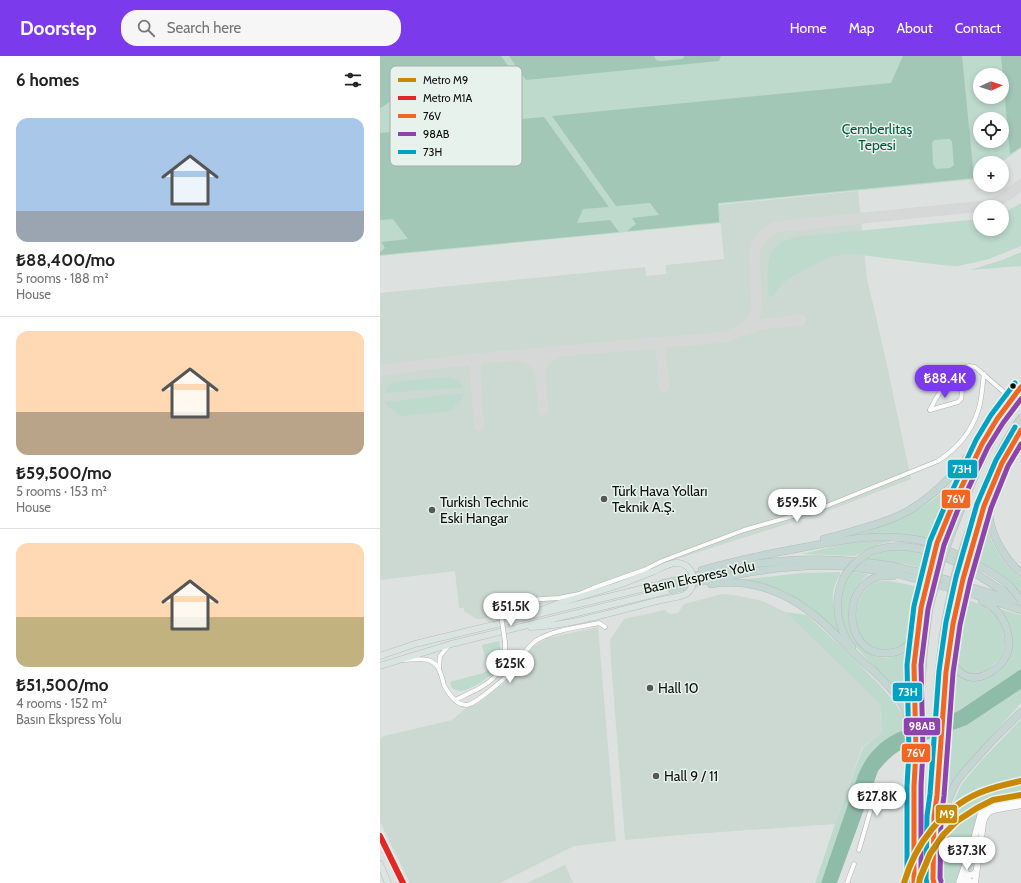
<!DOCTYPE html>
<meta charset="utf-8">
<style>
body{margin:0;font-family:Cabin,sans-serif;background:#f6f6f6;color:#222;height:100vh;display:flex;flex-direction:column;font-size:15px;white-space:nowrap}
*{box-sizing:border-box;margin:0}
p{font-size:13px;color:#767676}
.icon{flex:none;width:22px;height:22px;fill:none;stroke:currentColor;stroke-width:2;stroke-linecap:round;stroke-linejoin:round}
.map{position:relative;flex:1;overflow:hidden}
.drawer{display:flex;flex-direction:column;background:#fff;width:380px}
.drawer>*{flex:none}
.needle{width:26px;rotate:86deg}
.fabs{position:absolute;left:593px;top:12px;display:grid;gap:8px}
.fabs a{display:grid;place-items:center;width:36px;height:36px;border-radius:50%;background:#fff;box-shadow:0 2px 6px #0003;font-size:20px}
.price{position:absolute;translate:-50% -34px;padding:0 9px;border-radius:14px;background:#fff;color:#222;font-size:13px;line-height:26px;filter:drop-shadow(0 1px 2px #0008)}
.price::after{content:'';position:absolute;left:50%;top:24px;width:12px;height:9px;margin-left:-6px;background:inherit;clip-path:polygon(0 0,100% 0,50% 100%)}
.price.on{background:#7c3aed;color:#fff}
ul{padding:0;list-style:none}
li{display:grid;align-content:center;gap:8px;height:212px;padding:0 16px}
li+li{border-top:1px solid #e0e0e0}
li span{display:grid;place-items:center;height:124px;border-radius:12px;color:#555}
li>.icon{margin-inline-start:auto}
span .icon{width:72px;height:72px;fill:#fffc;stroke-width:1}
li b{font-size:17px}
h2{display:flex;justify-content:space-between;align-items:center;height:48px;padding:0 16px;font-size:17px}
header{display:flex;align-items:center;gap:24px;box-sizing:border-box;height:56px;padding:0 20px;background:#7c3aed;color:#fff}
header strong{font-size:19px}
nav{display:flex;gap:22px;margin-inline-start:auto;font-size:14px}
.search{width:280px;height:36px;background:#f6f6f6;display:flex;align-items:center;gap:10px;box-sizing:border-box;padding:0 14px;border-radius:16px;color:#767676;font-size:15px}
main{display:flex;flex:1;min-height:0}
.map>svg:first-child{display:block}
.built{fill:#ccd8d2}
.green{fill:#bddacd;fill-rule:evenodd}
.forest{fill:#a2c7b7;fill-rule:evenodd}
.water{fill:#8ebca9}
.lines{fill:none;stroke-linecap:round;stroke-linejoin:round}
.taxiway{stroke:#d5d8d6;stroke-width:11}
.street-casing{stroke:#adb0af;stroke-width:5}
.secondary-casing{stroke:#adb0af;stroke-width:7}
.primary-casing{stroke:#b9bbba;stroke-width:7}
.highway-casing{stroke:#b9bbba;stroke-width:8}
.street{stroke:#fafbfa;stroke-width:4}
.secondary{stroke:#fafbfa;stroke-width:6}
.primary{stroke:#dae5e1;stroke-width:6}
.highway{stroke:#c4d6d1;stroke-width:7}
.street-bridge-casing{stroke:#adb0af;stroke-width:5;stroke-linecap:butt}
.primary-bridge-casing{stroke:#b9bbba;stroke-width:7;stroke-linecap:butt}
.highway-bridge-casing{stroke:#b9bbba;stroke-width:8;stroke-linecap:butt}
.street-bridge{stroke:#fafbfa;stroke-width:4}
.primary-bridge{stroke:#dae5e1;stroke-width:6}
.highway-bridge{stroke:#c4d6d1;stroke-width:7}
.bus-1-casing{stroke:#e8f2ed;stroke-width:8}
.bus-2-casing{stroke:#e8f2ed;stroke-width:8}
.bus-3-casing{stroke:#e8f2ed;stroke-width:8}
.bus-1{stroke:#f26522;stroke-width:5}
.bus-2{stroke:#8e44ad;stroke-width:5}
.bus-3{stroke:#01a1c4;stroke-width:5}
.metro-1-casing{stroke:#e8f2ed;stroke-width:9}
.metro-2-casing{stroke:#e8f2ed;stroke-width:9}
.metro-1{stroke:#c88802;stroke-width:6}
.metro-2{stroke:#e32726;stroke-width:6}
.bus-dot{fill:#0b0e0c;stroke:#e8f2ed;stroke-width:1.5}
.poi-dot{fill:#545856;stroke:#e8f2ed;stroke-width:1.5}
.labels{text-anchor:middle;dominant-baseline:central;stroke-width:3;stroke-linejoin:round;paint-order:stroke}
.park-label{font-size:14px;fill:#00583e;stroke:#e8f2ed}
.poi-label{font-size:14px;fill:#0b0e0c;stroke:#e8f2ed;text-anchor:start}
.street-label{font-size:14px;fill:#0b0e0c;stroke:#e8f2ed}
.key{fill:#e8f2ed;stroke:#a6aeaa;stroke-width:1}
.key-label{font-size:11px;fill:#0b0e0c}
.line-badge{stroke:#e8f2ed;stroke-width:1.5}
.badge-label{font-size:11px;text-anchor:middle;font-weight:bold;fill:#fff}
</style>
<header>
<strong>Doorstep</strong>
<div class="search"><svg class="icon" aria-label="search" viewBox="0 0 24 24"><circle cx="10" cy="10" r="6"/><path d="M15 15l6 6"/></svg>Search here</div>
<nav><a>Home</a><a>Map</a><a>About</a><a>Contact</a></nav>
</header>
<main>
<section class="drawer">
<h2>6 homes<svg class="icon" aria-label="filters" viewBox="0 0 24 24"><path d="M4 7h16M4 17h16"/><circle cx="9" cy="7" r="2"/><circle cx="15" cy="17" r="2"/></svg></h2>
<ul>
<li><span style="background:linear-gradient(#a9c7e8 75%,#9aa5b1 0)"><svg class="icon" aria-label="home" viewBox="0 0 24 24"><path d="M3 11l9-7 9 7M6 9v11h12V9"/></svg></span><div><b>₺88,400/mo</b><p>5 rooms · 188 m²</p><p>House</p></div></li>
<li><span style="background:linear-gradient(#ffd9b3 65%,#b9a48a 0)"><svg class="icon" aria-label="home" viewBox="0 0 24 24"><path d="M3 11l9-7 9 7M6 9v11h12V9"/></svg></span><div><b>₺59,500/mo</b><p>5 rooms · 153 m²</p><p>House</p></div></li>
<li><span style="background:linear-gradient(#ffd9b3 60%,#c2b280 0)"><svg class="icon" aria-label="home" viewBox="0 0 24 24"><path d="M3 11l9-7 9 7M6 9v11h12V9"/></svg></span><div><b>₺51,500/mo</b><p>4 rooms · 152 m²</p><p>Basın Ekspress Yolu</p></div></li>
</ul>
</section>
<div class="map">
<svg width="641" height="827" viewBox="0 0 641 827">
<rect width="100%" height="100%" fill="#dde2e0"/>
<g class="built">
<polygon points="478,135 487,223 503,291 531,423 445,456 284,507 269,514 202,539 101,563 97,563 92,560 84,555 84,552 79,552 75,515 0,524 0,237 265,211 266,220 286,218 286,209 344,203 339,149"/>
<polygon points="342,538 354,539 383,545 405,556 500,648 502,676 482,692 455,768 313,778 245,784 231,606 230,584 244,563 285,554 289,558 298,557 304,548"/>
<polygon points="218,571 236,785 194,790 120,827 30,827 0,766 0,681 72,664 86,652 97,648 124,627 138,615 152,591 168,582"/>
<polygon points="185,809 193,827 147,827"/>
</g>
<g class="green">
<path d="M0 0H641V92L620 107H600V121L597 123 339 148 341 167 0 200ZM600 19H622V41H600ZM600 63H622V85H600Z"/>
<path d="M641 147V190L609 203 592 207 577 210 562 209 481 199 465 198 454 200 445 203 411 221 403 227 394 238 395 240 389 241C388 224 383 197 401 187 406 184 411 183 416 181L600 163V173H622V158Z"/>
<polygon points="641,196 641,210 590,214 622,204"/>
<polygon points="70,321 79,325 83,331 5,337 7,330 13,326"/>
<path d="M84 337C83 346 74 347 71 355L21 360C16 355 8 353 5 346Z"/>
<path d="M585 412C573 436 562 460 554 485L516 478 474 479C505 469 534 460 560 438 569 430 577 421 585 412Z"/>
<path d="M604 462C609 486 622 507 641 523V538L628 525 592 503Z"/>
<polygon points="500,485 510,485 510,486 500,488 491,492 475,500 422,498 468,487"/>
<path d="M517 494 529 495 549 498 546 513 526 508 486 503C496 498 505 495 517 494Z"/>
<path d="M461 516C459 521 456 526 454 531 451 547 455 564 461 578 447 567 433 553 418 543 400 531 380 526 360 524L422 517Z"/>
<path d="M472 516 488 518 487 520C445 549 481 626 527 594L532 595 531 651 529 653 522 639 485 601 476 591 468 578 463 566 461 546 462 536 465 526Z"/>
<path d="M502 525H509L541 531C538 546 537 568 530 582 526 588 518 594 510 595 507 595 501 595 498 595 495 594 492 592 490 590 472 579 472 544 488 531 491 527 497 526 502 525Z"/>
<path d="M583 542C610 552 622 557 625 588L624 589 623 597 621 601 608 614 601 617 593 618 582 616 574 605V592Z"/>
<polygon points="620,553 641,559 641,613 580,654 565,661 570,610 575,616 594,624 601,624 610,621 620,612 627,603 626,564"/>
<polygon points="405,556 427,559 464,593 498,627 515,647 523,659 527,669 527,673 506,683 495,691 478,719 441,827 435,827 442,807 455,768 483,692 502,676 500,648"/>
<path d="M119 585C120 591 122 598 120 604 119 608 117 612 114 616 109 622 90 634 81 635 78 635 75 634 72 632L70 626 103 617 108 614 102 589Z"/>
<polygon points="641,633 641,647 575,722 561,756 565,677 587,669"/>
<polygon points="641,663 641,740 610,744 603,748 599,753 589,791 578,819 577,827 561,827 564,774 573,748 581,729 601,705"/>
</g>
<g class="forest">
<polygon points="0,0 121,0 138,24 25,35 1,52 0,52"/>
<polygon points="129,0 274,0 276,4 281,5 302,3 304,2 304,0 341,0 339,5 146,24"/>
<path d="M523 0H582L594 122 338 147 339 166 249 175 248 174 256 168 252 162 279 159 270 147 236 150 172 60 511 27ZM567 83H570L572 86 574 109 570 112 556 113 553 108 552 87 554 84Z"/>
<polygon points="621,0 641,0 641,91 630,98"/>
<path d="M106 56C112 56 116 59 118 65L164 61 229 151 203 153 197 167 230 164 239 176 0 199V196L5 192 1 186 28 183 13 163 0 164V77L85 68 100 58Z"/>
</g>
<path class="water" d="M641 613V633L587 669 524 692C513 698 506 705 498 715L457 827H441L478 719C486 701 496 688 513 679 519 676 525 673 532 674L563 662 580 654Z"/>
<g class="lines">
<g class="taxiway">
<polyline points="364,274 381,268 421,264"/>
<polyline points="280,287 284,331"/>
<path d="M141 300C151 302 157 308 160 317 163 305 164 302 175 298"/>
<polyline points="160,310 163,354"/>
<path d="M0 315C35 309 70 306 105 302 185 294 266 288 346 281L363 273 373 262 377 254 374 197C379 183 381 179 394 171L604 150C619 147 629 138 641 129"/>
<polyline points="99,369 95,313 97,305 100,303"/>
</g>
<g class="street-casing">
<g id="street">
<path d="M550 354 578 346 581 343C583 333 582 328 572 324L567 325 577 314 589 310 595 311 632 343"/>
<polyline points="550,354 555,344 567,325"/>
<path d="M146 544 179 542 199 538 213 532 264 514 282 505 364 474 444 451 558 405C577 393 591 376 598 355 602 344 602 331 604 318"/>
<path d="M24 604C31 604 41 602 48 604 60 608 61 619 64 629 67 635 71 641 77 646 80 648 82 649 86 649 95 649 127 621 134 612 141 603 146 591 157 584 174 574 199 571 219 567L225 571"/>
<polyline points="59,612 60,600 70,588"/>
<path d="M75 644C104 630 127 623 125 586"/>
<polyline points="479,794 492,749 493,746 498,744 526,743"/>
<polyline points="467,827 474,808"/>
</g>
</g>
<g class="secondary-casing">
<g id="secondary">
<path d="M585 811 586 818C590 820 593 819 596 816"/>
<path d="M579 827 594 783 601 757C608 746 628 747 641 745"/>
<path d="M580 827C584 823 588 823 592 827"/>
<path d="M595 827 603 767C604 763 605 759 609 756 615 752 634 751 641 749"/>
</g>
</g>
<g class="primary-casing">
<g id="primary">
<polyline points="615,366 641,331"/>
<polyline points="615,423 622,407 641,374"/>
<polyline points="563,472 578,437 606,381"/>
<polyline points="594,483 608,439"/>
<polyline points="158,555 180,547 239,529 272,516"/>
<path d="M151 571C194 569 236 555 277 545"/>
<polyline points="0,600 35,588 281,528"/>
<polyline points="0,610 71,588 291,534"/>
<polyline points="536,690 534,609 537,574"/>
<polyline points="559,714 566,616 569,592"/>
<polyline points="0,808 8,827"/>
<polyline points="534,827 535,726"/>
</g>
</g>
<g class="highway-casing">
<g id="highway">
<path d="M616 419C613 429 609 439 609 449 607 474 623 501 641 517"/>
<path d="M572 476C584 446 595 416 610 388 619 372 630 357 641 342"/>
<path d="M444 483C457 480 470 476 483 472 498 468 514 463 528 455 567 432 590 398 617 363"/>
<path d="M586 483C601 441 614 398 641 362"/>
<path d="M490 496C529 480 571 501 604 523 614 529 623 536 633 540"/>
<path d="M322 514C354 505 387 498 420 492 461 484 502 476 543 485 556 488 568 495 580 500 597 508 614 517 629 529"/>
<path d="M513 520C458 514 461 601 507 597 515 597 524 594 529 587 536 578 537 564 541 552"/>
<path d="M463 523C453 546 457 572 472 591"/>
<path d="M281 528C315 520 348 511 382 507 416 503 449 502 482 506 492 507 503 508 512 510 556 518 598 535 641 546"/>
<path d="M331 528C369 522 405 535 434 559 456 576 473 599 495 616"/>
<polyline points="291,534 332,523 371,516 399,512 428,510 460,510 510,516 595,539 641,554"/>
<path d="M576 555C575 565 573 575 572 585 572 591 571 597 572 603 572 607 575 611 578 614 593 631 619 616 627 598 630 590 629 579 626 571 622 559 614 550 602 545"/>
<path d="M492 613C502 624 513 633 521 646 537 671 531 702 534 730"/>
<polyline points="556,793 565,752 573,733 577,725 585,715 612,685 641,656"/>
<polyline points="541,827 542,618 544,592 549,553"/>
<polyline points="553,827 558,624 563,580 568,552"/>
</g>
</g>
<use href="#street" class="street"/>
<use href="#secondary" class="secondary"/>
<use href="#primary" class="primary"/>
<use href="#highway" class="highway"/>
<g class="street-bridge-casing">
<polyline id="street-bridge" points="121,559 125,586"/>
</g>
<g class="primary-bridge-casing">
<g id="primary-bridge">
<path d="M272 516C279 513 287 508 295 507 314 505 320 531 304 539 296 542 285 543 277 545"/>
<polyline points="541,552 554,498 563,472"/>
<polyline points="576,555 583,523 594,483"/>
</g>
</g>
<g class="highway-bridge-casing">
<g id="highway-bridge">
<path d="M463 523C469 511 478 504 490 496"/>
<polyline points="629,529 641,544"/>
<polyline points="568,552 575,519 586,483"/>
<polyline points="549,553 561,507 572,476"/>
</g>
</g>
<use href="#street-bridge" class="street-bridge"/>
<use href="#primary-bridge" class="primary-bridge"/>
<use href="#highway-bridge" class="highway-bridge"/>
<g class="bus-1-casing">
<g id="bus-1">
<polyline points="534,827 534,730 536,695 534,609 541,552 557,487 571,453 602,388 617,363 641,331"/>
<polyline points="554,827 553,823 554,761 557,739 566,616 573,568 583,523 604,450 622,407 641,374"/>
</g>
</g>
<g class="bus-2-casing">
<g id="bus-2">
<polyline points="561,825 560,822 561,762 564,740 573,617 580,569 590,525 611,452 628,410 641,388"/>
<polyline points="541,827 541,730 543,695 541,609 548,553 564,489 577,456 608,391 623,367 641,343"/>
</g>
</g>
<g class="bus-3-casing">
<g id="bus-3">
<polyline points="527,827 527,730 529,695 527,609 534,550 550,485 565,450 596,384 611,359 635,327"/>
<polyline points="547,827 546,823 547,760 550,738 559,615 566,566 576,521 597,448 616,404 635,371"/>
</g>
</g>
<use href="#bus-1" class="bus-1"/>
<use href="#bus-2" class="bus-2"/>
<use href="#bus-3" class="bus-3"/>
<g class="metro-1-casing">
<g id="metro-1">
<path d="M524 827C535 788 562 753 599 737 613 731 627 728 641 725"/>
<polyline points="539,827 540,822 550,798 563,779 577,765 597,752 613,744 641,739"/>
</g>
</g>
<g class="metro-2-casing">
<polyline id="metro-2" points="0,780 23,827"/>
</g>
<use href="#metro-1" class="metro-1"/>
<use href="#metro-2" class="metro-2"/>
</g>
<circle class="bus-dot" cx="633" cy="330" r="3.5"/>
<g class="poi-dot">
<circle cx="224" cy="443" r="4"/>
<circle cx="52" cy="454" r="4"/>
<circle cx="270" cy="632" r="4"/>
<circle cx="276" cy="720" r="4"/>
</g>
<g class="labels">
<g class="park-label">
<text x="497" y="73">Çemberlitaş<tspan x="497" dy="16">Tepesi</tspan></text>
</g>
<g class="poi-label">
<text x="232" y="435">Türk Hava Yolları<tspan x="232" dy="16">Teknik A.Ş.</tspan></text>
<text x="60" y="446">Turkish Technic<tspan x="60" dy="16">Eski Hangar</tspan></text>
<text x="278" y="632">Hall 10</text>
<text x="284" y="720">Hall 9 / 11</text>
</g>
<g class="street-label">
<text transform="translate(319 521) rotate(-12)">Basın Ekspress Yolu</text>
</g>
</g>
<rect x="10" y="10" width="132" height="100" rx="6" class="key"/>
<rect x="18" y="22" width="18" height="4" fill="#c88802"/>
<rect x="18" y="40" width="18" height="4" fill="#e32726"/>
<rect x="18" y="58" width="18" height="4" fill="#f26522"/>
<rect x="18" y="76" width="18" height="4" fill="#8e44ad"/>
<rect x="18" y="94" width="18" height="4" fill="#01a1c4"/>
<g class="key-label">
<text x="43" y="28">Metro M9</text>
<text x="43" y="46">Metro M1A</text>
<text x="43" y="64">76V</text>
<text x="43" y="82">98AB</text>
<text x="43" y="100">73H</text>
</g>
<g class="line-badge">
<rect x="567" y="403" width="31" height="20" rx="4" fill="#01a1c4"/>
<rect x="561" y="433" width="30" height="20" rx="4" fill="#f26522"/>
<rect x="512" y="626" width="31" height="20" rx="4" fill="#01a1c4"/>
<rect x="523" y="661" width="38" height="19" rx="4" fill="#8e44ad"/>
<rect x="521" y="687" width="30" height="20" rx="4" fill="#f26522"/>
<rect x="555" y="748" width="23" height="20" rx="4" fill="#c88802"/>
</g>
<g class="badge-label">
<text x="582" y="417">73H</text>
<text x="576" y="447">76V</text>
<text x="528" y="640">73H</text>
<text x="542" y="674">98AB</text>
<text x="536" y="701">76V</text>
<text x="567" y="762">M9</text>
</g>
</svg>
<div class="fabs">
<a><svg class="needle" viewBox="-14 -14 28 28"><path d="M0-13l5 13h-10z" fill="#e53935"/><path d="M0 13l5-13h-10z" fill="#767676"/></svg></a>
<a><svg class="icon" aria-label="locate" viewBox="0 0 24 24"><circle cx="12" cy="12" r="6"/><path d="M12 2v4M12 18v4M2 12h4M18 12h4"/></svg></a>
<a>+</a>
<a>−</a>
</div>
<b class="price on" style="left:565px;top:343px">₺88.4K</b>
<b class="price" style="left:417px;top:467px">₺59.5K</b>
<b class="price" style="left:131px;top:571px">₺51.5K</b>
<b class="price" style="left:130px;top:628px">₺25K</b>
<b class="price" style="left:497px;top:761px">₺27.8K</b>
<b class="price" style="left:587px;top:815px">₺37.3K</b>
</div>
</main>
